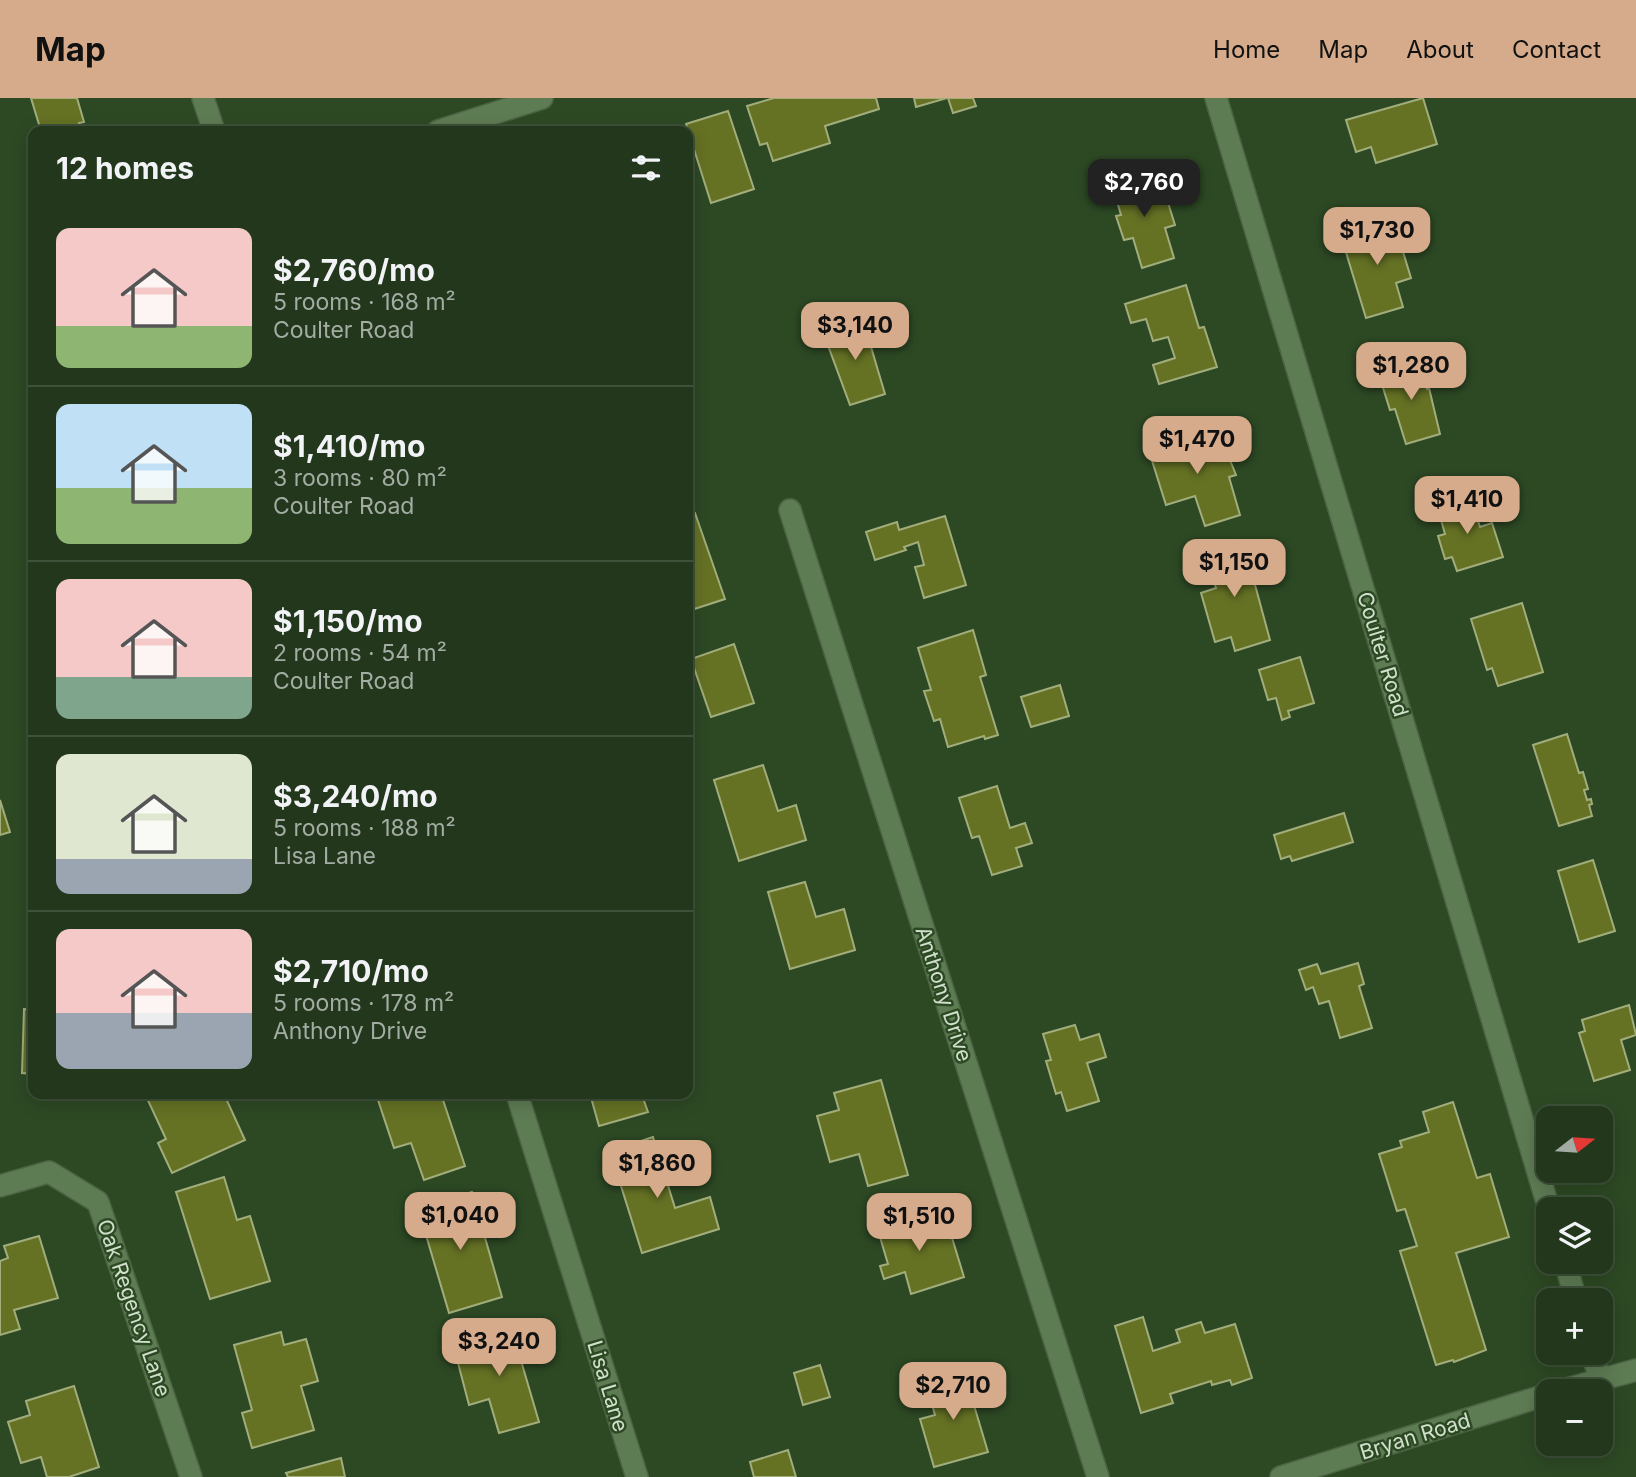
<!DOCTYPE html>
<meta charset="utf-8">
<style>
body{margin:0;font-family:Inter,sans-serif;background:#2a3f24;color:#f1f3f6;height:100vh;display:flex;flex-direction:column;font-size:26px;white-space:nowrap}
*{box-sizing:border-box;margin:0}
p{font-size:23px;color:#a2aca3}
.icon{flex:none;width:38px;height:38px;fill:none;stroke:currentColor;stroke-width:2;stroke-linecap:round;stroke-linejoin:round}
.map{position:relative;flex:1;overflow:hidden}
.drawer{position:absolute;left:28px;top:28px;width:665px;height:973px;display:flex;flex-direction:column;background:#22371b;border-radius:14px;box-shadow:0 4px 18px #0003,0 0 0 2px #3f513a}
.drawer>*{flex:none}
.needle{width:46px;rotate:73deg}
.fabs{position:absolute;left:1536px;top:1008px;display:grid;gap:14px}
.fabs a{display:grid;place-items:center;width:77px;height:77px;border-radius:14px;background:#22371b;box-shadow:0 4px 18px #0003,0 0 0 2px #3f513a;font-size:35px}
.price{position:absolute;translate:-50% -60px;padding:0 16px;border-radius:14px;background:#d6ab8b;color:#111;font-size:23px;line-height:46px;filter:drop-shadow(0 2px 4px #0008)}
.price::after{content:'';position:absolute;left:50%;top:42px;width:21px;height:16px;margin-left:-10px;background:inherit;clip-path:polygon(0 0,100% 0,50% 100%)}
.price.active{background:#222;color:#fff}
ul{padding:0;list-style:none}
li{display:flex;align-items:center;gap:21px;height:175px;padding:0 28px}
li+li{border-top:2px solid #3f513a}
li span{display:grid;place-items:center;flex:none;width:196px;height:140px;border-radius:14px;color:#555}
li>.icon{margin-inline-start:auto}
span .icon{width:84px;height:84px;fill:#fffc;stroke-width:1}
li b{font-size:30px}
h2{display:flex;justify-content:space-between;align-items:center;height:84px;padding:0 28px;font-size:30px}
header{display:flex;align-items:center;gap:42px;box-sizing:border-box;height:98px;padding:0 35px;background:#d6ab8b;color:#111}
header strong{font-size:33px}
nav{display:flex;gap:38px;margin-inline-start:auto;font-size:24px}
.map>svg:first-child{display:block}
.building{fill:#657224;stroke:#a2ad7c;stroke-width:2}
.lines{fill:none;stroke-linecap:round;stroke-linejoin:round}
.minor-casing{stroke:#4c6344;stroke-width:24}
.minor{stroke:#5e7c54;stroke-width:21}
.labels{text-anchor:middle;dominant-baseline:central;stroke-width:5;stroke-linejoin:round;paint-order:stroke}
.street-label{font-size:21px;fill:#d0e0ca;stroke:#2d4924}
</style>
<header>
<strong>Map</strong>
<nav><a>Home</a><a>Map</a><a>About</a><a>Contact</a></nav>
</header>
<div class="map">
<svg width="1636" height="1379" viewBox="0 0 1636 1379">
<rect width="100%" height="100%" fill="#2d4924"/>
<g class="building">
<polygon points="31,0 77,0 84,24 79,25 82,33 41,33"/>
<polygon points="774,0 876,0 879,11 825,28 830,45 773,63 767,45 760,47 747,8"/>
<polygon points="914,0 947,0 916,9"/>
<polygon points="948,0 973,0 976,8 953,15"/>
<polygon points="1423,0 1437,46 1376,65 1371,49 1356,54 1346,22"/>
<polygon points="728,13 754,91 711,105 686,26"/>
<polygon points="1141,73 1150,100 1165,95 1175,127 1165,130 1174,160 1142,170 1133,140 1124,142 1116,118 1121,117 1111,83"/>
<polygon points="1393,121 1411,180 1396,185 1403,209 1366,220 1341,138"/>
<polygon points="1186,187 1199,230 1204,229 1217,269 1159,286 1153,267 1175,260 1168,239 1153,243 1146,221 1131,225 1125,206"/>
<polygon points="863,222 885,296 850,307 823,234"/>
<polygon points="1418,264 1427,291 1429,290 1440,336 1406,346 1395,311 1390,312 1379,277"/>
<polygon points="1220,337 1236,377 1229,379 1240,417 1205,428 1195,398 1166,407 1148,350 1186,338 1190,347"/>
<polygon points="1470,398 1480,429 1492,425 1503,459 1457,473 1452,459 1445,461 1438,438 1445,436 1437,408"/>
<polygon points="695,415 725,501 688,513 688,417"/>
<polygon points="945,418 966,487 924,500 915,469 924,467 918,444 904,449 906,452 875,462 866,434 897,424 899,432"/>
<polygon points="1239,442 1248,472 1251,472 1270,542 1235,553 1231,539 1215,544 1201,495 1216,490 1205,452"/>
<polygon points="1522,505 1543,574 1498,588 1492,570 1487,572 1471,521"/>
<polygon points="973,532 986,577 980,579 998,637 985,641 984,638 948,649 940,621 934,623 924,593 931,592 918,550"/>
<polygon points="734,546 754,605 711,619 691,561"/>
<polygon points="1300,559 1314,605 1288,613 1290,619 1282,622 1276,600 1268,602 1259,572"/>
<polygon points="1060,587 1069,618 1031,629 1021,599"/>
<polygon points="1567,636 1579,675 1583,674 1588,691 1584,692 1587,702 1591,701 1592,706 1589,707 1592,718 1559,728 1533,647"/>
<polygon points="763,667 778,713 796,707 806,742 739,763 714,682"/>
<polygon points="997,688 1010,730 1025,725 1032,745 1016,750 1022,768 992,777 979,738 972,740 959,700"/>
<polygon points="0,702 10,734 0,737"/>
<polygon points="1344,715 1353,744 1292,763 1290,758 1281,761 1274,737"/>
<polygon points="1593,762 1615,833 1579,844 1558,773"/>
<polygon points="805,784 816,819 844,811 855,852 790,871 768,794"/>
<polygon points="1358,865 1364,886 1359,888 1372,930 1340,940 1329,903 1319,906 1313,889 1306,892 1299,872 1317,866 1321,876"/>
<polygon points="1629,907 1636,937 1621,942 1630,972 1594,983 1579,935 1585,933 1582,922"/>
<polygon points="24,911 33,912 33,976 22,975"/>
<polygon points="1075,927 1080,942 1099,936 1106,959 1087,965 1099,1003 1067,1013 1061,994 1056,996 1046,963 1051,962 1043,936"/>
<polygon points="881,982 908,1077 868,1088 859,1056 830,1064 817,1018 839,1012 834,995"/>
<polygon points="145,996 224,996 245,1042 172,1075 158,1045 166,1041"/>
<polygon points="376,996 441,996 465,1068 424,1082 411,1045 394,1050"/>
<polygon points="590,996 655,996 656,997 643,1000 648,1014 599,1028"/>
<polygon points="1453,1004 1477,1080 1490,1076 1509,1139 1456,1155 1486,1252 1454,1264 1453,1262 1436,1267 1400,1153 1417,1148 1405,1111 1397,1113 1379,1056 1402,1049 1400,1043 1429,1034 1423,1014"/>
<polygon points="653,1039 675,1110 710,1099 719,1131 642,1155 610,1053"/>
<polygon points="224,1079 237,1122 250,1118 270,1183 210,1201 176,1094"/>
<polygon points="472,1094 502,1199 449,1215 418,1110"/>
<polygon points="918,1111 927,1137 949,1130 964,1179 911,1196 905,1174 884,1181 880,1168 888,1166 877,1129 889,1125 888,1120"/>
<polygon points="39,1138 58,1200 14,1212 20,1231 0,1237 0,1163 8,1160 4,1148"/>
<polygon points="1143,1219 1153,1253 1180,1244 1176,1232 1201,1224 1205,1235 1235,1226 1252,1280 1232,1287 1230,1282 1212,1287 1211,1283 1170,1296 1173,1305 1141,1315 1115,1228"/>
<polygon points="510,1225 539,1324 499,1335 489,1301 469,1307 457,1261 475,1256 469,1237"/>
<polygon points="281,1234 284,1247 306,1241 318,1283 301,1288 314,1332 252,1350 242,1315 252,1312 234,1247"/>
<polygon points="820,1267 830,1299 803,1307 794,1275"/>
<polygon points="964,1274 988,1354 934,1369 920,1321 935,1317 926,1285"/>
<polygon points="74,1288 99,1369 69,1379 47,1379 41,1359 21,1365 8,1324 30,1317 26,1303"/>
<polygon points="788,1352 796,1379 754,1379 750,1364"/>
<polygon points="341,1360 345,1379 288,1379 286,1375"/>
</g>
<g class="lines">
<g class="minor-casing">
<g id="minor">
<polyline points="203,0 214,33"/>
<polyline points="1216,0 1549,1111"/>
<polyline points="438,33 542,0"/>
<polyline points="790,412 1098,1379"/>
<polyline points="517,996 637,1379"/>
<polyline points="0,1088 49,1074 98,1104 191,1379"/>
<polyline points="1565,1164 1576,1202"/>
<polyline points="1592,1255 1600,1281"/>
<polyline points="1559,1293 1636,1272"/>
<polyline points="1281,1379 1549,1296"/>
</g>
</g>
<use href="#minor" class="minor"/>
</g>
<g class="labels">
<g class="street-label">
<text transform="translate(1383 556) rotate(73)">Coulter Road</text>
<text transform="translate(944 896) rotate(72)">Anthony Drive</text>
<text transform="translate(134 1210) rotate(71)">Oak Regency Lane</text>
<text transform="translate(608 1288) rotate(73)">Lisa Lane</text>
<text transform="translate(1415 1338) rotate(-17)">Bryan Road</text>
</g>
</g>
</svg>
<div class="fabs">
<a><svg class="needle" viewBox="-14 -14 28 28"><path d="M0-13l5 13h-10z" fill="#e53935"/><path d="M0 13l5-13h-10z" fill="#a2aca3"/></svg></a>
<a><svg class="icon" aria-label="layers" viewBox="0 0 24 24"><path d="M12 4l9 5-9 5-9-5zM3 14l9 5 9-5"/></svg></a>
<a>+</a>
<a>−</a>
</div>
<b class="price active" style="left:1144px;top:121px">$2,760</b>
<b class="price" style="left:1377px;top:169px">$1,730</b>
<b class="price" style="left:855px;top:264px">$3,140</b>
<b class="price" style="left:1411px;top:304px">$1,280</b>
<b class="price" style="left:1197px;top:378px">$1,470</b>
<b class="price" style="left:1467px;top:438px">$1,410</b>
<b class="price" style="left:1234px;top:501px">$1,150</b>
<b class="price" style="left:657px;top:1102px">$1,860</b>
<b class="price" style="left:460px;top:1154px">$1,040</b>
<b class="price" style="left:919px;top:1155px">$1,510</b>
<b class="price" style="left:499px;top:1280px">$3,240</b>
<b class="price" style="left:953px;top:1324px">$2,710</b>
<section class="drawer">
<h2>12 homes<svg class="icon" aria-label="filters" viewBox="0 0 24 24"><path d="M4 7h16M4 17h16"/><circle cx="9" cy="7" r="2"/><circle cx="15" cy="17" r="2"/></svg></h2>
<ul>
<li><span style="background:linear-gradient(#f6c9c9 70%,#8fb573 0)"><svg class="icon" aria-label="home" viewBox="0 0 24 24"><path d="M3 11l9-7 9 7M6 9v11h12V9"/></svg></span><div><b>$2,760/mo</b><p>5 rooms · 168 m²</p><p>Coulter Road</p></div></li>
<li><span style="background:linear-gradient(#bfe0f5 60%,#8fb573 0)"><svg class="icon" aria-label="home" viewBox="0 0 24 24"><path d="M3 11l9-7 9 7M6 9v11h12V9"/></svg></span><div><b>$1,410/mo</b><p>3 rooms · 80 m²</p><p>Coulter Road</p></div></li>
<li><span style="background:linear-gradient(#f6c9c9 70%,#7fa58c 0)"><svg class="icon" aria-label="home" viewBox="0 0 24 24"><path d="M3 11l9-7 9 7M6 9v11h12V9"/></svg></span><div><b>$1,150/mo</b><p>2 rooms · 54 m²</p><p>Coulter Road</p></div></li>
<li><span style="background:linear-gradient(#dfe7d0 75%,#9aa5b1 0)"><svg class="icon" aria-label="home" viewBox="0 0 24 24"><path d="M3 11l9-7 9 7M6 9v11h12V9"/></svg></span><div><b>$3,240/mo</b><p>5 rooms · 188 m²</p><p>Lisa Lane</p></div></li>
<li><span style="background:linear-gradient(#f6c9c9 60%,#9aa5b1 0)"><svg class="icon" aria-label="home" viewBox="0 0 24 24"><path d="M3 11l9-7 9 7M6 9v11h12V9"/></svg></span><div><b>$2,710/mo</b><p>5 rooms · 178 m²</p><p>Anthony Drive</p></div></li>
</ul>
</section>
</div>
